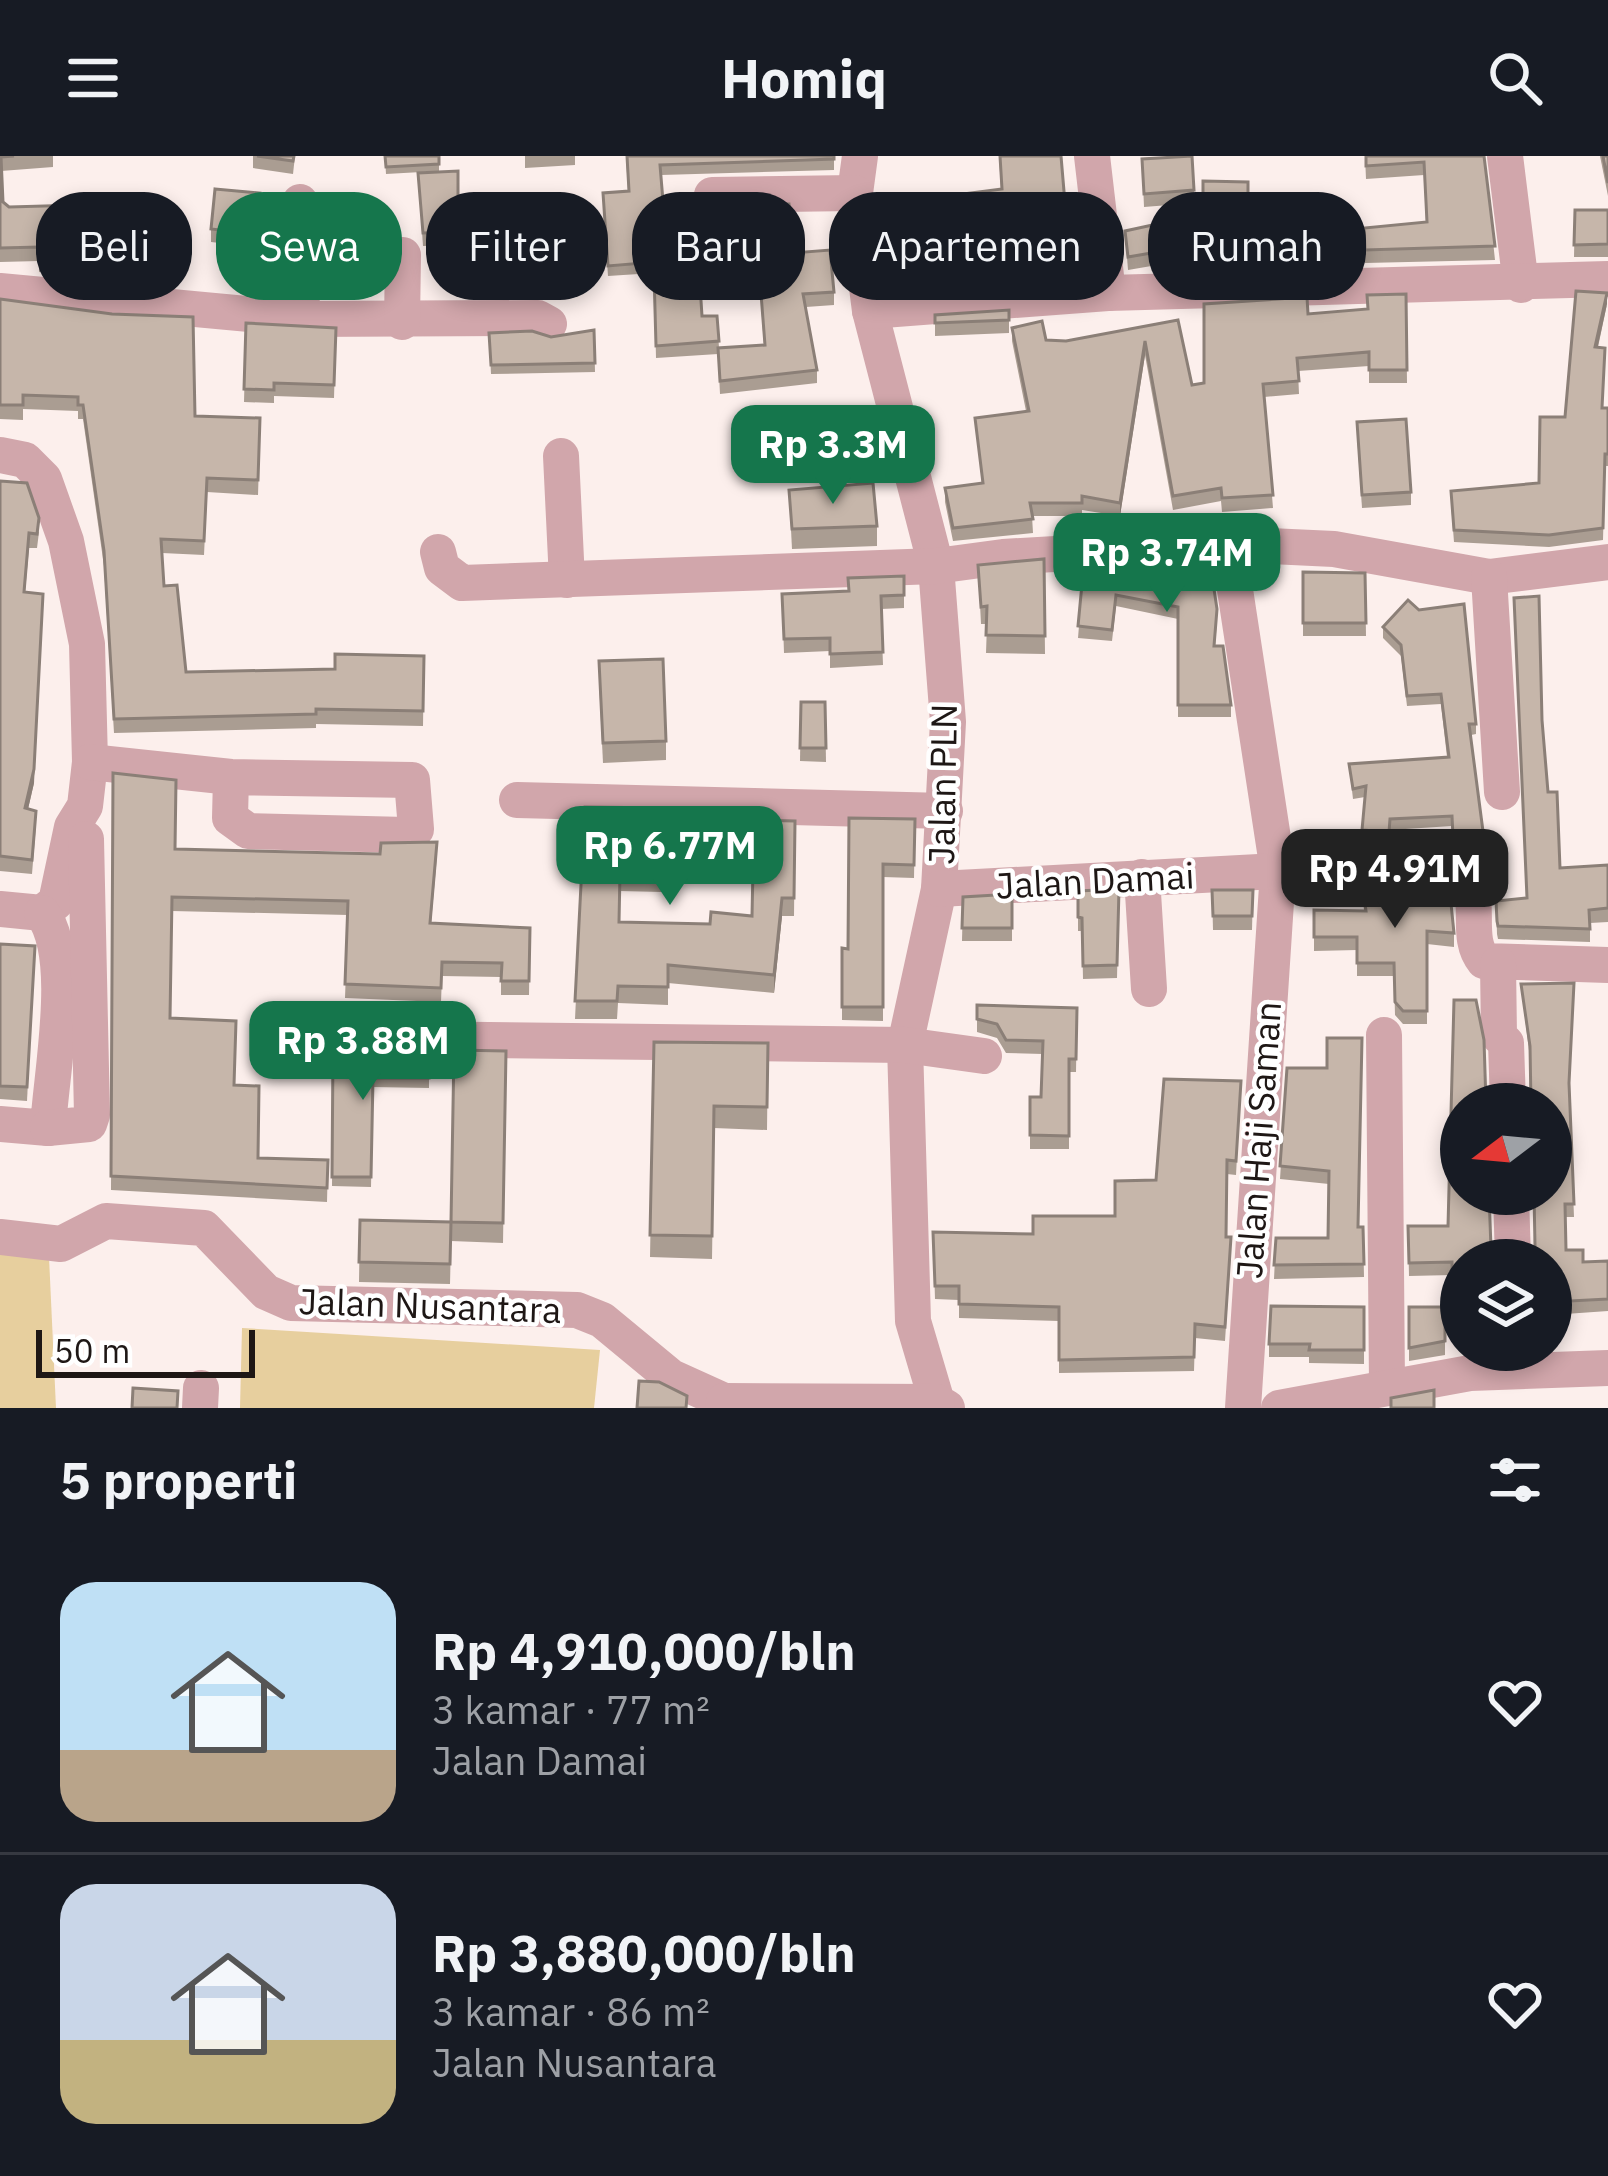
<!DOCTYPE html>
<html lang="id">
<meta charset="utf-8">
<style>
body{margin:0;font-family:"IBM Plex Sans",sans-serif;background:#242831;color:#f1f3f6;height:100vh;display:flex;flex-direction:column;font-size:45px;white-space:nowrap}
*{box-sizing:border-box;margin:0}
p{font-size:39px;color:#9ea1a6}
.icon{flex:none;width:66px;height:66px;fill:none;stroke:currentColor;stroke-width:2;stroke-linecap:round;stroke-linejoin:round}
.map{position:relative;height:1252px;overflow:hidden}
.sheet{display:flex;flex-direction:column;background:#171b24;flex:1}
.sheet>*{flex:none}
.top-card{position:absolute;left:36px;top:36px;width:1536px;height:108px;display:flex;gap:24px}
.needle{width:78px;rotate:254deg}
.controls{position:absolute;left:1440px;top:927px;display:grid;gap:24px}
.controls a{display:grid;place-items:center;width:132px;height:132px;border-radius:50%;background:#171b24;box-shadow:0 6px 18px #0003;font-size:60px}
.scale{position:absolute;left:36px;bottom:30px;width:219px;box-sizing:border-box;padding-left:12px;border:6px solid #1e1715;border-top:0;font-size:33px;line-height:42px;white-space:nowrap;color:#1e1715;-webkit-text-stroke:9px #fff;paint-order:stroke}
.price{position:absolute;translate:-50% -102px;padding:0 27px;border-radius:24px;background:#15764c;color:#fff;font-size:39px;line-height:78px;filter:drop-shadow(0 3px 6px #0008)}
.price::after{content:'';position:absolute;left:50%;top:72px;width:36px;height:27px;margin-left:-18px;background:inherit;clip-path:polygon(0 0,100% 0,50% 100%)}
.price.active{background:#222;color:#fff}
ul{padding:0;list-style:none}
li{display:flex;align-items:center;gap:36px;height:300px;padding:0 60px}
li+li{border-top:3px solid #363941}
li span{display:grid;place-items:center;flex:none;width:336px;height:240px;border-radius:36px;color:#555}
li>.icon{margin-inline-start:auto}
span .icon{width:144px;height:144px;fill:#fffc;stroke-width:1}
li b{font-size:51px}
h2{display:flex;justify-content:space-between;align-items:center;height:144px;padding:0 60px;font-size:51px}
.pill{padding:0 42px;border-radius:48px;background:#171b24;box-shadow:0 6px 18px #0003;font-size:42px;line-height:108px}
.pill.active{background:#15764c;color:#fff}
header{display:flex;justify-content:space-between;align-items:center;height:156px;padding:0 60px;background:#171b24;font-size:54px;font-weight:800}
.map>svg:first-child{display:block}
.green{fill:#e7cf9e}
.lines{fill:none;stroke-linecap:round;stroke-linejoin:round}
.minor{stroke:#d1a6ab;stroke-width:36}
.wall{fill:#aa9d92}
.shaded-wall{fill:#8b7f77}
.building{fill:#c6b6aa;stroke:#8b7f77;stroke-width:3}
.labels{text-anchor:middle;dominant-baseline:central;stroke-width:9;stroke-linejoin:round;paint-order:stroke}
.street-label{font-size:36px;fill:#1e1715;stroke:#fff}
</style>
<header><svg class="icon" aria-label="menu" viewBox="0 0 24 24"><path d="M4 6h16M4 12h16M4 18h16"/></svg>Homiq<svg class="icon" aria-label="search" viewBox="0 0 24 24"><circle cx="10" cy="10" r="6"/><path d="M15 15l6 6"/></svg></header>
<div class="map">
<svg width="1608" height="1252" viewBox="0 0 1608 1252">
<rect width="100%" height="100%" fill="#fcefec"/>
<g class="green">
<polygon points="0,1095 49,1101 56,1252 0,1252"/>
<polygon points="242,1172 600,1194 594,1252 240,1252"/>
</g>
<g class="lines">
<g class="minor">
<polyline points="860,0 855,37 870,155 936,410 948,566 939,733 905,889 913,1165 937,1246 947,1252"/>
<polyline points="1092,0 1108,137"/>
<polyline points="1505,0 1521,129"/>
<polyline points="712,39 855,37"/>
<polyline points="300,46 302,163"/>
<polyline points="0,135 302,163 538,162 549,168"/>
<polyline points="870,155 1108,137 1608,123"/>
<polyline points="402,166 403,99"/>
<polyline points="0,299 25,304 44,323 66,385 87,488 90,606 85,650 72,671 56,746 42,757 0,753"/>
<polyline points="561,300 567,424"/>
<polyline points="1228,388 1278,715 1243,1252"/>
<polyline points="438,396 442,412 462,427 936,410 1003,401 1228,388 1334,393 1489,421 1608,406"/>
<polyline points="1489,421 1502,636"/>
<polyline points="90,606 231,621 412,624 416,673 406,679 248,675 230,662 231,621"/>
<polyline points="517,644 945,655"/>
<polyline points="1142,721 1149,833"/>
<path d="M939 733 1278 715 1454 714C1490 734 1461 777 1484 805L1608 809"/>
<polyline points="1498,808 1499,880 1506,887 1508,948"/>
<polyline points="1384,879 1387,1229"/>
<polyline points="320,882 905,889 984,900"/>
<path d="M0 968 48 972C51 916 75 801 42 757"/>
<polyline points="48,972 89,968 92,959 86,683"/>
<polyline points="1511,1038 1513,1104"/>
<polyline points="0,1081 61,1088 106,1065 204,1072 266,1136 291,1147 577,1154 602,1164 671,1221 724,1245"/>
<polyline points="200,1252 201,1232"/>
<polyline points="723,1252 724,1245 937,1246"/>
<polyline points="1279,1252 1470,1217 1608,1212"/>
</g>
</g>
<g class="wall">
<polygon points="0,0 53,0 53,11 1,15 3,46 9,51 79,49 81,120 39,116 39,105 0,106"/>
<polygon points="253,0 295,0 293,18 253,12"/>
<polygon points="385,0 439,0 439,15 386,18"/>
<polygon points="525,0 575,0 575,9 525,12"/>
<polygon points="626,0 834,3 834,14 661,19 668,116 702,160 717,160 719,192 764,190 754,48 793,97 834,136 834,149 806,151 817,214 817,227 720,238 718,198 656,202 654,117 608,120 603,47 628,35"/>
<polygon points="999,0 1061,0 1066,59 1083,101 1083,116 1054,118 1054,112 933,128 932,118 897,121 893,47 1001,33"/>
<polygon points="1365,0 1484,0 1495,104 1365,107 1364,72 1426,66 1424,19 1366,23"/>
<polygon points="1600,0 1608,0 1608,40"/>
<polygon points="1142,3 1194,34 1194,47 1144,51"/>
<polygon points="458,15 458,89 423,90 418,17"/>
<polygon points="1203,25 1248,26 1248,78 1203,78"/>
<polygon points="260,51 256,91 211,86 211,73"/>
<polygon points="1575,54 1608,54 1608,101 1574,101"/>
<polygon points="1253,60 1306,63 1304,109 1251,110"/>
<polygon points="350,64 352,124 324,126 323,65"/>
<polygon points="1125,75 1163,95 1163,108 1128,114"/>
<polygon points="1406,138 1407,227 1369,227 1369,210 1298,215 1299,238 1264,241 1273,352 1222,356 1221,345 1173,354 1145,199 1120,360 1082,354 1082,360 1032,360 1033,377 953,385 945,346 945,332 982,327 975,262 1026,255 1012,185 1012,172 1046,184 1066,185 1178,164 1192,229 1204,227 1308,158 1367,153"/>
<polygon points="0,143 195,260 260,277 258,339 207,336 204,399 162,397 164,430 186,516 335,513 424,500 423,570 316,568 316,572 114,577 104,410 83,263 78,263 78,255 23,253 23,264 0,263"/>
<polygon points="1607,148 1598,191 1602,252 1608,252 1608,310 1605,310 1603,384 1549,391 1454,386 1451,347 1539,327"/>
<polygon points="1009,154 1009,177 935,180 935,159"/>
<polygon points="246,167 336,172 334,242 274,240 274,247 244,246"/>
<polygon points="594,174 595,216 491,218 489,177 551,181"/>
<polygon points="1357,279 1411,336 1411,349 1362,352"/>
<polygon points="0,325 39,376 37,392 29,392 25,436 34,627 28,653 36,669 32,718 0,715"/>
<polygon points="789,334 877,370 877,390 792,393"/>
<polygon points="1044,403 1045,498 986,497 987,468 981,468 978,409"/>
<polygon points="1084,407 1217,465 1215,490 1231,549 1231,561 1178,561 1178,463 1116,450 1112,485 1078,482"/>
<polygon points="1303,416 1365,417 1366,480 1303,480"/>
<polygon points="904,420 904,452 881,453 883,509 830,512 830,495 784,497 782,438 849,435"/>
<polygon points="1408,444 1476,568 1476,578 1471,579 1487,717 1468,696 1453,692 1452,670 1390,674 1389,687 1362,685 1365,641 1353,643 1349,608 1447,601 1441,548 1407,550 1401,500 1383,482 1383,471"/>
<polygon points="599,525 666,585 666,604 603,607"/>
<polygon points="801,546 825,546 826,606 800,605"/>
<polygon points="1542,564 1548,636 1560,712 1608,709 1608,766 1590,767 1590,786 1498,783 1497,778 1496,745 1526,742"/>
<polygon points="113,617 175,693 437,700 431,767 530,772 529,839 501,839 501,821 442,820 441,846 345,842 348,759 172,755 170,862 234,929 258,1002 328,1004 327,1046 111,1034"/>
<polygon points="585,651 663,652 662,736 620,735 619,766 710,768 752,760 795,665 794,760 782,760 774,837 668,827 668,849 618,847 617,863 575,863"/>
<polygon points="849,662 915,663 914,722 883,721 883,865 842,864 842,792 848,793"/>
<polygon points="1362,727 1454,777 1454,791 1427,788 1427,868 1403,868 1395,859 1394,820 1357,820 1357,794 1314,795 1314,754 1364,755"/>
<polygon points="1119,733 1117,822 1083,823 1082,775 1078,775 1078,735"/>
<polygon points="1212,734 1253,734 1252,774 1213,774"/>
<polygon points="1012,738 1012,785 962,785 963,741"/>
<polygon points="0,788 35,790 27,945 0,943"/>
<polygon points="1521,828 1569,933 1574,1061 1565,1061 1566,1094 1583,1106 1608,1105 1608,1155 1551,1159 1551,1104 1532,1103 1535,1092 1530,903"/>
<polygon points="977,849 1077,852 1076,916 1069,916 1069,993 1030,993 1030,941 1041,941 1043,898 1006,897 997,882 977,876"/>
<polygon points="654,886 768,887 767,974 714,972 712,1103 650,1101"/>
<polygon points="333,895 429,896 429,932 373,931 371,1031 332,1030"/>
<polygon points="506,895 503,1087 451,1085 450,1128 359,1126 360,1064 451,1066"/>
<polygon points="1287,912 1359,1071 1363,1071 1364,1121 1274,1123 1276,1082 1328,1082 1329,1028 1280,1023"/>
<polygon points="1241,925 1236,1019 1227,1018 1226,1081 1231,1095 1225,1185 1195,1182 1194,1215 1059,1217 1059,1165 959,1162 959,1144 935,1143 933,1076 1033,1078 1115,1060 1156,1024"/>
<polygon points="1408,1070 1461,1104 1461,1164 1453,1164 1452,1119 1409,1120"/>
<polygon points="1364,1151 1364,1208 1309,1207 1309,1201 1269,1201 1269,1188"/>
<polygon points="1409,1151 1445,1151 1445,1199 1409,1205"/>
</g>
<g class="shaded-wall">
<polygon points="1607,137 1607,148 1595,203 1595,191"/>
<polygon points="1145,185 1145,199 1120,360 1120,347"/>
<polygon points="43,452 34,627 25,666 25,652"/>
<polygon points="782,742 782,760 774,837 774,819"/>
</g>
<g class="building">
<polygon points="0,0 14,0 1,1 3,46 9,51 79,49 81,106 39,102 39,91 0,92"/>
<polygon points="257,0 294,0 293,5"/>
<polygon points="385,0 439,0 439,8 386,11"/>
<polygon points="627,0 834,0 834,3 660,9 668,105 608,110 603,37 629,35"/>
<polygon points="1000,0 1061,0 1066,59 1078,58 1083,101 1054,103 1054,96 933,112 932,103 897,105 893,47 1002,33"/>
<polygon points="1192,0 1194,34 1144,38 1142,3"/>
<polygon points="1366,0 1484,0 1495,90 1365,94 1364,72 1427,66 1424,6 1366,10"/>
<polygon points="1603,0 1608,0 1608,27"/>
<polygon points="458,15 458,76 423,77 418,17"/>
<polygon points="1203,25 1248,26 1248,65 1203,65"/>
<polygon points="215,33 260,37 256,78 211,73"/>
<polygon points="754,48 789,48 793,97 830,94 834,136 803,138 817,214 720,225 718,192 765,189"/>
<polygon points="1575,54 1608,54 1608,88 1574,89"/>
<polygon points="1253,60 1306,63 1304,96 1251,97"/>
<polygon points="350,64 352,111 324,113 323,65"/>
<polygon points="1157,68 1163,95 1128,101 1125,75"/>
<polygon points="699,114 702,160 717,160 719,185 656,190 654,117"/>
<polygon points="1576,135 1607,137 1595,191 1605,192 1602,252 1608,252 1608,298 1605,298 1603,372 1549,379 1454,374 1451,335 1539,327 1540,261 1565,261"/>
<polygon points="1406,138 1407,214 1369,214 1369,196 1297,202 1299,225 1263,228 1273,339 1222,342 1221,332 1173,340 1145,185 1120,347 1082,340 1082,347 1030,347 1033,363 953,372 945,332 983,327 975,262 1029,255 1012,172 1042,165 1046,184 1066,185 1178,164 1192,229 1204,227 1204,148 1307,141 1308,158 1368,153 1367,139"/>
<polygon points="0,143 112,158 193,161 195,260 260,262 258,324 207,322 204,385 161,383 164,430 177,429 186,516 335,513 335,498 424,500 423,555 316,553 316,558 114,563 104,395 83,249 78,249 78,241 23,239 23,249 0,249"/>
<polygon points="1009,154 1009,164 935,167 935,159"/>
<polygon points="246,167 336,172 334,229 274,227 274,234 244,233"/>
<polygon points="594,174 595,207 491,209 489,177 532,175 551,181"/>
<polygon points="1406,263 1411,336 1362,339 1357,266"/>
<polygon points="0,325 27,327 39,362 37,378 29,377 24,436 43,438 34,613 25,652 36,655 32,704 0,700"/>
<polygon points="873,327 877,370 792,373 789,334"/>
<polygon points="1209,400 1217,453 1214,490 1223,490 1231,549 1178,549 1178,451 1116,439 1112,474 1078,470 1084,407"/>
<polygon points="1044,403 1045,480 986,479 987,450 981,451 978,409"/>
<polygon points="1303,416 1365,417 1366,467 1303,467"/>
<polygon points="904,420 904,439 881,440 883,496 830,498 830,482 784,483 782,438 849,435 848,422"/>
<polygon points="1539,440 1542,564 1548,636 1557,636 1560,712 1608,709 1608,752 1589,754 1590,773 1498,770 1497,765 1496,745 1527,742 1514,442"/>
<polygon points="1408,444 1419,454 1464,448 1476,568 1469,568 1487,706 1468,686 1453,681 1452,660 1390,663 1389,676 1362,674 1366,630 1353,633 1349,608 1449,601 1441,538 1407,540 1401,489 1383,471"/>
<polygon points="663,503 666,585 603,587 599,505"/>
<polygon points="801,546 825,546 826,592 800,592"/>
<polygon points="113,617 176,624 175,693 380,698 381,687 437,686 430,767 530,772 529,825 501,825 502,807 442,806 441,832 345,828 348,745 172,741 170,862 236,865 234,929 259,930 258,1002 328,1004 327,1032 111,1020"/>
<polygon points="585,651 663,652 662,719 620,717 619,766 710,768 711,756 752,760 754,664 795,665 794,742 782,742 774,819 668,809 668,831 618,830 617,845 575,845"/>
<polygon points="849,662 915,663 914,709 883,708 883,851 842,851 842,792 848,793"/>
<polygon points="1446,723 1449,728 1454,777 1427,775 1427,855 1403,855 1395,846 1394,807 1357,807 1357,781 1314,781 1314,754 1366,755 1362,727"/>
<polygon points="1119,733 1117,809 1083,810 1082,762 1078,761 1078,735"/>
<polygon points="1212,734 1253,734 1252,760 1213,760"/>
<polygon points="1012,738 1012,772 962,772 963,741"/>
<polygon points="0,788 35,790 27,931 0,930"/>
<polygon points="1574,827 1569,927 1574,1048 1565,1048 1566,1094 1583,1094 1583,1106 1608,1105 1608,1143 1551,1146 1551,1104 1530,1104 1535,1090 1534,1038 1551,1038 1551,948 1531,948 1530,890 1521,828"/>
<polygon points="1454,844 1476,844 1484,884 1486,948 1461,948 1461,1038 1489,1038 1491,1092 1498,1104 1461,1104 1461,1151 1453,1151 1452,1106 1409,1107 1408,1070 1448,1070"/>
<polygon points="977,849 1077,852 1076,903 1069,903 1069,980 1030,979 1030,941 1041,941 1043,885 1006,884 997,868 977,863"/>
<polygon points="1327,882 1362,882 1358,1071 1363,1071 1364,1108 1274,1109 1276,1082 1328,1082 1329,1015 1280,1010 1287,912 1327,912"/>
<polygon points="654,886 768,887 767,951 714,950 712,1080 650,1079"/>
<polygon points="454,894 506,895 503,1067 451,1066"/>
<polygon points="333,895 429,896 429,922 373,922 371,1021 332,1021"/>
<polygon points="1164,923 1241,925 1236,1005 1227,1004 1226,1081 1231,1081 1225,1171 1195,1168 1194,1201 1059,1204 1059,1151 959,1148 959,1130 935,1130 933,1076 1033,1078 1033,1060 1115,1060 1115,1025 1156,1024"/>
<polygon points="360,1064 451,1066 450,1108 359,1106"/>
<polygon points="1271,1150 1364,1151 1364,1194 1309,1194 1310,1188 1269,1188"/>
<polygon points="1409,1151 1445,1151 1445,1185 1409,1192"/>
<polygon points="639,1225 659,1226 687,1240 686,1252 637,1252"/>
<polygon points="133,1232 178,1235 177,1252 132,1252"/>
<polygon points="1434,1234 1434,1252 1391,1252 1391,1242"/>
</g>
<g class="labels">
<g class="street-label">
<text transform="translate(942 628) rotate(-89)">Jalan PLN</text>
<text transform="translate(1095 724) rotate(-3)">Jalan Damai</text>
<text transform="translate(1258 984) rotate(-86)">Jalan Haji Saman</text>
<text transform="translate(430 1149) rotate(2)">Jalan Nusantara</text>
</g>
</g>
</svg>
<div class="controls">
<a><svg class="needle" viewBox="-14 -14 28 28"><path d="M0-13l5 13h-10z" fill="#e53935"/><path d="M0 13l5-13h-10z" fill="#9ea1a6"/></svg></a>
<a><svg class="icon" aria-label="layers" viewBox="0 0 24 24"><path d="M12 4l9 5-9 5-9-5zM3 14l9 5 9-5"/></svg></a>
</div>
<div class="scale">50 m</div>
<b class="price" style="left:833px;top:351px">Rp 3.3M</b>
<b class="price" style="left:1167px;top:459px">Rp 3.74M</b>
<b class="price" style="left:670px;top:752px">Rp 6.77M</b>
<b class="price active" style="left:1395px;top:775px">Rp 4.91M</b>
<b class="price" style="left:363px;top:947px">Rp 3.88M</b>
<div class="top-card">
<a class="pill">Beli</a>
<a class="pill active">Sewa</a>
<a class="pill">Filter</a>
<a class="pill">Baru</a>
<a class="pill">Apartemen</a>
<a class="pill">Rumah</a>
</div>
</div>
<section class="sheet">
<h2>5 properti<svg class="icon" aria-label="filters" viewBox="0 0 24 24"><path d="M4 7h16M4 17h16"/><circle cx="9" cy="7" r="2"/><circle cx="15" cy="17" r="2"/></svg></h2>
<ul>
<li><span style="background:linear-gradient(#bfe0f5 70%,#b9a48a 0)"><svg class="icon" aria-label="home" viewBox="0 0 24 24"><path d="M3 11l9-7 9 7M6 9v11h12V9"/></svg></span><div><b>Rp 4,910,000/bln</b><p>3 kamar · 77 m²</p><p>Jalan Damai</p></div><svg class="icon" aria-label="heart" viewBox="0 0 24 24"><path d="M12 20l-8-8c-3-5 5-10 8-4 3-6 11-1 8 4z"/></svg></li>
<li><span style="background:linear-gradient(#c9d6e8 65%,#c2b280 0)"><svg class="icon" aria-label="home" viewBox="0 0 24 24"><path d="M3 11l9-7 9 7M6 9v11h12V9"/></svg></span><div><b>Rp 3,880,000/bln</b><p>3 kamar · 86 m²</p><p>Jalan Nusantara</p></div><svg class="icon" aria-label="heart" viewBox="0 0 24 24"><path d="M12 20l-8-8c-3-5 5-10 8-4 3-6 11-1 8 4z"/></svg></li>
</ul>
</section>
